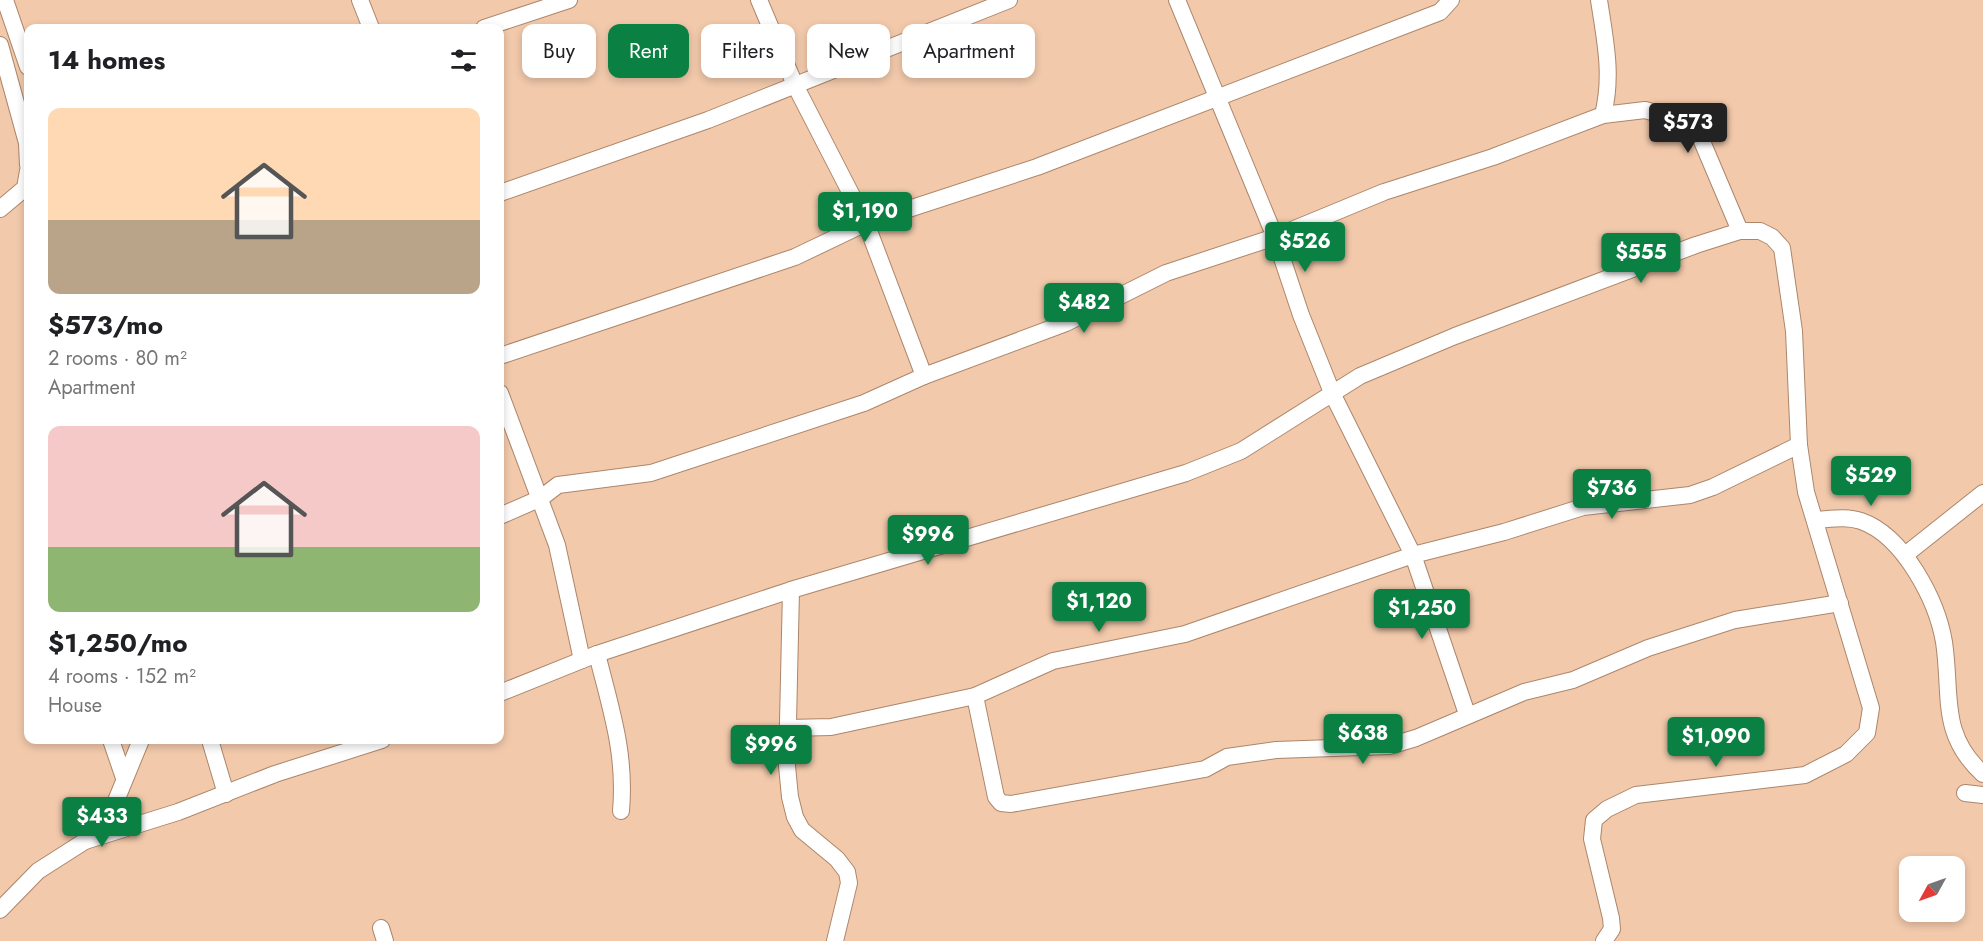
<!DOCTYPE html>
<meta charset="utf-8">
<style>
body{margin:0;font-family:Jost,sans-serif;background:#f6f6f6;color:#202124;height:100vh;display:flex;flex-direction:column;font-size:22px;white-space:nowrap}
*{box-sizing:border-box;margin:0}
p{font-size:20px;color:#757577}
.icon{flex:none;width:33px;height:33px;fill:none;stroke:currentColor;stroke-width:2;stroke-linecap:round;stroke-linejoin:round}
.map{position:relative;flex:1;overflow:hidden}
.details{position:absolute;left:24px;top:24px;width:480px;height:720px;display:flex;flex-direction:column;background:#fff;border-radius:12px;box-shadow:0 3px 9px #0003}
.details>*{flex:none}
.hud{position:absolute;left:522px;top:24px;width:570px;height:54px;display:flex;gap:12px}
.needle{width:39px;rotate:230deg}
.tools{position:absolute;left:1899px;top:856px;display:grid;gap:12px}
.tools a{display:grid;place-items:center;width:66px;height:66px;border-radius:12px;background:#fff;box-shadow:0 3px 9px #0003;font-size:30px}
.price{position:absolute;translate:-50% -51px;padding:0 14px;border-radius:6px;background:#0b8043;color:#fff;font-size:20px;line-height:39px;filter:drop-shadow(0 2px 3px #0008)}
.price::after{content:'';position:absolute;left:50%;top:36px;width:18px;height:14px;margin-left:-9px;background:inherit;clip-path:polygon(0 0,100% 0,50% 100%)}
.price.active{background:#222;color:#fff}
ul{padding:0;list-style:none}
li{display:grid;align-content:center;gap:12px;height:318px;padding:0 24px}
li span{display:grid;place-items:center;height:186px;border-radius:12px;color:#555}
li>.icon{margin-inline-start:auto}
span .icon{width:108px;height:108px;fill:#fffc;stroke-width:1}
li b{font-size:26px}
h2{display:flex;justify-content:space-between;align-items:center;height:72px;padding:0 24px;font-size:26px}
.tag{padding:0 21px;border-radius:12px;background:#fff;box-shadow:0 3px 9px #0003;font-size:21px;line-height:54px}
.tag.active{background:#0b8043;color:#fff}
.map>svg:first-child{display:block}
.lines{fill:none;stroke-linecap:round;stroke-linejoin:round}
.minor-casing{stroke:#ad866a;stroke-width:18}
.minor{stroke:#fff;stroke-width:16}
</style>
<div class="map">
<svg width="1983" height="941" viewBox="0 0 1983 941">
<rect width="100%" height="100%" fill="#f2c9ab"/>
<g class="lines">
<g class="minor-casing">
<g id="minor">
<polyline points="5,0 28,67"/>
<polyline points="360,0 371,28"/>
<polyline points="759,0 795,85 866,223 924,376"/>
<polyline points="1177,0 1275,237 1301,315 1333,395 1413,555 1467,714"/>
<path d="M1599 0C1605 40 1613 75 1603 115"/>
<polyline points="484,28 569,0"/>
<polyline points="0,45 27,143 28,165"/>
<polyline points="500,193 708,120 1009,0"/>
<polyline points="0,209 25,188 28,171"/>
<polyline points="500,356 795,257 866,223 1037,167 1440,12 1451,0"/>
<polyline points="500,393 557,545 582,660"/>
<polyline points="500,516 541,498 558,485 651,473 864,403 924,376 1066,323 1166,273 1275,237 1384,192 1493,157 1603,115 1645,110 1676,119 1701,139 1740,231"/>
<path d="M1816 520C1831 519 1847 516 1861 521 1904 536 1937 601 1944 642 1952 695 1939 734 1983 774"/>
<polyline points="1905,555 1983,493"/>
<polyline points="791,590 787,766 790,797 795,817 802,830 837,859 847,872 849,883 835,941"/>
<path d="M597 654C611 710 626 753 621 811"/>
<polyline points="500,693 597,654 791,590 1186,473 1241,451 1360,376 1455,336 1696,245 1740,231 1760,231 1772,237 1782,248 1794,331 1799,445 1806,492 1871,708 1867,733 1846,754 1805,775 1636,795 1607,809 1594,820 1592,839 1611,918 1612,929 1604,941"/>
<polyline points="975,696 996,797 1001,803 1011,804 1205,769 1227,757 1276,750 1389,746 1416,738 1524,692 1573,680 1648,648 1735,620 1840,603"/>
<polyline points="788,728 831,727 975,696 1053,661 1185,634 1413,555 1504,532 1583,507 1690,495 1713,487 1799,445"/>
<polyline points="111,740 124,778"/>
<polyline points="210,740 226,794"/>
<polyline points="1965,793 1983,795"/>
<polyline points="85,841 178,812 275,774 382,740"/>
<polyline points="0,910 38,871 85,841 102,823 111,813 141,740"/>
<polyline points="381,928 385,941"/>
</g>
</g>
<use href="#minor" class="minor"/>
</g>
</svg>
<div class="tools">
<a><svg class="needle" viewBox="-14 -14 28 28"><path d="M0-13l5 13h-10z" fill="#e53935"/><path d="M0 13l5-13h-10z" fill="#757577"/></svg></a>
</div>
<b class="price active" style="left:1688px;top:154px">$573</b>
<b class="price" style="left:865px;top:243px">$1,190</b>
<b class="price" style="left:1305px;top:273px">$526</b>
<b class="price" style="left:1641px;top:284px">$555</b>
<b class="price" style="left:1084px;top:334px">$482</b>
<b class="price" style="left:1871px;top:507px">$529</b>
<b class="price" style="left:1612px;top:520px">$736</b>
<b class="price" style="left:928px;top:566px">$996</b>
<b class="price" style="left:1099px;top:633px">$1,120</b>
<b class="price" style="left:1422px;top:640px">$1,250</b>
<b class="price" style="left:1363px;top:765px">$638</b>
<b class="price" style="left:1716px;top:768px">$1,090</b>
<b class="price" style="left:771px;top:776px">$996</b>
<b class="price" style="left:102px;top:848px">$433</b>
<div class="hud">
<a class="tag">Buy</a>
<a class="tag active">Rent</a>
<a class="tag">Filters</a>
<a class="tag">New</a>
<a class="tag">Apartment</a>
</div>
<section class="details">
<h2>14 homes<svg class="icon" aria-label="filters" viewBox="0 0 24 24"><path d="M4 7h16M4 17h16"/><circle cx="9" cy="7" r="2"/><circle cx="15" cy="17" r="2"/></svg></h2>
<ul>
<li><span style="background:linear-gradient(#ffd9b3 60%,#b9a48a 0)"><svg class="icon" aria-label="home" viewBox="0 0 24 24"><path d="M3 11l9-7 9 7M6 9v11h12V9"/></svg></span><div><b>$573/mo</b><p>2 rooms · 80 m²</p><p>Apartment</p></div></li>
<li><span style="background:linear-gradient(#f6c9c9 65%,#8fb573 0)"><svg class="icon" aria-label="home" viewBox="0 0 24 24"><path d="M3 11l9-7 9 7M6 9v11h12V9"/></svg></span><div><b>$1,250/mo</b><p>4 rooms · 152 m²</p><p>House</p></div></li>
</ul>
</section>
</div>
